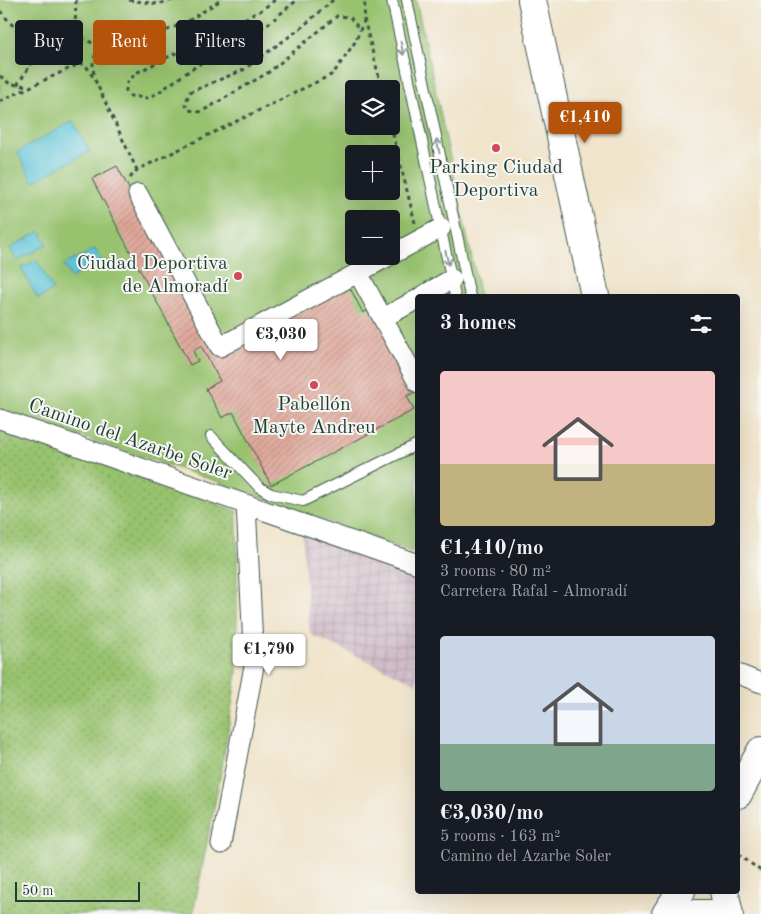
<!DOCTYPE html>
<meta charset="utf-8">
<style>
body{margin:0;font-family:"Old Standard TT",serif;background:#20242c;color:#f1f3f6;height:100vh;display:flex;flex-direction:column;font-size:19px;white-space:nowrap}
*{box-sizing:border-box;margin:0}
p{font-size:16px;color:#9ea1a6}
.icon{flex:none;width:28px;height:28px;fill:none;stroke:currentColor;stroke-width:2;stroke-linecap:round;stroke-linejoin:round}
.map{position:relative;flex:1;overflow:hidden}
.side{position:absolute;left:415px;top:294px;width:325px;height:600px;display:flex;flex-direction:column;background:#171b24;border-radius:5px;box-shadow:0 5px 20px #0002}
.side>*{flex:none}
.guide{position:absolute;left:15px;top:20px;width:325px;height:45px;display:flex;gap:10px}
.tools{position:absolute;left:345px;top:80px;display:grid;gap:10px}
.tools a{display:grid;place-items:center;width:55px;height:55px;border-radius:5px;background:#171b24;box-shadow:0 5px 20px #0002;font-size:25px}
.scale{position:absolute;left:15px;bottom:12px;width:125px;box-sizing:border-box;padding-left:5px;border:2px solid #1f3d34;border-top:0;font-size:14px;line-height:18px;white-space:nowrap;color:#1f3d34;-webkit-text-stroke:4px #f6f6f2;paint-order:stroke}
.price{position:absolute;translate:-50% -42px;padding:0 11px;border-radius:5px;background:#fff;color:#222;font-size:16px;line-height:32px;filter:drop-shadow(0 1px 2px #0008)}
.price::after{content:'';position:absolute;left:50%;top:30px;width:15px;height:11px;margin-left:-8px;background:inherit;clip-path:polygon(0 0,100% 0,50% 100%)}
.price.selected{background:#b45309;color:#fff}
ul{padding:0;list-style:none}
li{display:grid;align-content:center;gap:10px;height:265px;padding:0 25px}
li span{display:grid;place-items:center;height:155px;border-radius:5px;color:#555}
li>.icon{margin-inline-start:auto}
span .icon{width:90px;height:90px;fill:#fffc;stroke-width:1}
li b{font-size:21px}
h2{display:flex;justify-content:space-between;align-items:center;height:60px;padding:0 25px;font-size:21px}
.chip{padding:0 18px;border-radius:5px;background:#171b24;box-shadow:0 5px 20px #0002;font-size:18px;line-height:45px}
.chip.selected{background:#b45309;color:#fff}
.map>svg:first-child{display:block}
.industrial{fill:url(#industrial-grid)}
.grass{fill:url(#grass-dots);stroke:#5b8051}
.pitch{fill:#97c26e;stroke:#5b8051;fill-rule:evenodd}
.water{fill:#5bc3d7;stroke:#3d8086}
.building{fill:url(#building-hatch)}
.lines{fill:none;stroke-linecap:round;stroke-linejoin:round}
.lane-casing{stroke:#3e564b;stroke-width:12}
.street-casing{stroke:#3e564b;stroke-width:21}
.secondary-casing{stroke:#3e564b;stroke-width:30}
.path{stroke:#3e564b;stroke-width:3;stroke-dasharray:4 4;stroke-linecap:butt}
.lane{stroke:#fff;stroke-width:10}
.street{stroke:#fff;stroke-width:19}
.secondary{stroke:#fff;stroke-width:28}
.oneway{stroke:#8f9e9a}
.poi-dot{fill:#d1495b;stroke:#f6f6f2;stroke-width:2}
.labels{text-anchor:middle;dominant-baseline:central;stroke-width:4;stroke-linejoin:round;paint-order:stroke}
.poi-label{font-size:20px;fill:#1f3d34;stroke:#f6f6f2}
.street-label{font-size:20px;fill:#1f3d34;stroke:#f6f6f2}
</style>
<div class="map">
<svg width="761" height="914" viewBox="0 0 761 914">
<defs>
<pattern id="industrial-grid" width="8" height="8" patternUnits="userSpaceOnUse" patternTransform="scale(1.25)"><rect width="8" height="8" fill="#d1bdc9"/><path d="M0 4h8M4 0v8" fill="none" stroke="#b3a3ad"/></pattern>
<pattern id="grass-dots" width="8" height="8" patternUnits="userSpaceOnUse" patternTransform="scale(1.25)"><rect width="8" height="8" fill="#97c26e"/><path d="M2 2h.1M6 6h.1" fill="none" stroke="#7b9f5b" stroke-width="1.8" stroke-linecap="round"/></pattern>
<pattern id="building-hatch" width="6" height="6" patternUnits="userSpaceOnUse" patternTransform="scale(1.25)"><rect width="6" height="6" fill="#e0a79a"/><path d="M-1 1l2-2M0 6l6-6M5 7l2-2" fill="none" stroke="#b5897e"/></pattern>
</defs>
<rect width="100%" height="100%" fill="#f6f6f2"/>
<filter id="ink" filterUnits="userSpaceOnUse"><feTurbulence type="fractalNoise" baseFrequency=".02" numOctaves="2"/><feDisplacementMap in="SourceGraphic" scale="10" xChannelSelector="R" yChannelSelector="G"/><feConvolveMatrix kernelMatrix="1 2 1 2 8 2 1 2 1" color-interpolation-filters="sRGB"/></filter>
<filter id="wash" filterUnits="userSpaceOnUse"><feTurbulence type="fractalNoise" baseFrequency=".0096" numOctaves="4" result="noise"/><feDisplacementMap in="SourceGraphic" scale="20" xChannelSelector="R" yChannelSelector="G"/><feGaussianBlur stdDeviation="1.12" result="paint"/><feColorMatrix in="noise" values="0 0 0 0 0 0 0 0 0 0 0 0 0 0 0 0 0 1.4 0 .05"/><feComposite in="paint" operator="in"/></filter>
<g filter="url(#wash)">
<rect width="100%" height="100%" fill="#f0e4cb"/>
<polygon class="industrial" points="302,531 417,571 417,684 310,634"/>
<polygon class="grass" points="0,428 237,511 237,673 222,767 193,914 0,914"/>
<path class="pitch" d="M0 0H416L480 296H418L417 554 216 481 0 410ZM354 89H391V126H354ZM354 154H391V191H354ZM354 219H391V256H354Z"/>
<g class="water">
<polygon points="73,121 90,151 33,182 17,152"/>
<polygon points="40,231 47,244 17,261 10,248"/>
<polygon points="95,249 102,261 71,278 64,265"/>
<polygon points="37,260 53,290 38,299 21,268"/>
</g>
<g id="blocks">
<polygon class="building" points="117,166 217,356 349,286 363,313 374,307 417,391 407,396 414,410 271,485 233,412 222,418 206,389 220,381 201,346 193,351 198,361 190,365 92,179"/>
</g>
</g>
<g filter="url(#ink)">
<use href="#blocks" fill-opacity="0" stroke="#3e564b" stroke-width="1"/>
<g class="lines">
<g class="lane-casing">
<g id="lane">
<polyline points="392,0 455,296"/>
<polyline points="407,0 470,296"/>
<polyline points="211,436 259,487 271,494 303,501 418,444"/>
</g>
</g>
<g class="street-casing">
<g id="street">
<polyline points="138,194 220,347 389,256"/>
<polyline points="391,255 441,228"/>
<polyline points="358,273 418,383"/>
<polyline points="422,296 452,279"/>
<polyline points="383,318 418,299"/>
<polyline points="0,419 418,564"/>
<polyline points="738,674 761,683"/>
<polyline points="221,844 254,666 246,504"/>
</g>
</g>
<g class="secondary-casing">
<g id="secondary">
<polyline points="532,0 595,296"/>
<polyline points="738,794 761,751"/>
<polyline points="724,891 729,914"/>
<polyline points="666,914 681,891"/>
<polyline points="685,914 714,914"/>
</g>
</g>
<g class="path">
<polyline points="76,0 75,29 79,36 94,44 168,30 188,21 221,0"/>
<polyline points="129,0 157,4 173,0"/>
<polyline points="275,0 260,11 136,73 126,84 126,91 130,96 147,98 156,94 208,58 268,24 297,0"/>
<polyline points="333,0 301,28 243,70 190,92 185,104 189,110 201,112 269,72 337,16 350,17 360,30"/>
<path d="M0 11 38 54C56 61 70 52 79 36"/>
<polyline points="364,19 382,89"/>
<path d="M94 74C90 55 98 50 113 41"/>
<polyline points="0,76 10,84 29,86"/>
<polyline points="17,85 38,54"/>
<polyline points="0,101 79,64 85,64 95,80 137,170"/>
<polyline points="391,126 415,223"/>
<polyline points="130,178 137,170 333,74 355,42 364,21 365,0"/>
<polyline points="738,854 761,871"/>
</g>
<use href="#lane" class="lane"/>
<use href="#street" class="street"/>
<use href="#secondary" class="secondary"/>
</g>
<defs><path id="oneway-shaft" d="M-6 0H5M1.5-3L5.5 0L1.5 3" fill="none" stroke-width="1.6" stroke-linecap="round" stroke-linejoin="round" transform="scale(1.25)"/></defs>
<g class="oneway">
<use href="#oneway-shaft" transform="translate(402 48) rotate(78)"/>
<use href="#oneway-shaft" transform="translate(438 146) rotate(-102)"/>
<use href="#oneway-shaft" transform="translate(447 258) rotate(78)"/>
</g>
</g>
<g class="poi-dot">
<circle cx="496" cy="148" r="5"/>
<circle cx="238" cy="276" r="5"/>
<circle cx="314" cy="385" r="5"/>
</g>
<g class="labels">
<g class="poi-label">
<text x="496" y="168">Parking Ciudad<tspan x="496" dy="23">Deportiva</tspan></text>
<text x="228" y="264" text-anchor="end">Ciudad Deportiva<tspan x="228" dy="23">de Almoradí</tspan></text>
<text x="314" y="405">Pabellón<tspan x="314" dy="23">Mayte Andreu</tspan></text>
</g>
<g class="street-label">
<text transform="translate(130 440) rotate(19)">Camino del Azarbe Soler</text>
</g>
</g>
</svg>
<div class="tools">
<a><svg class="icon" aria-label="layers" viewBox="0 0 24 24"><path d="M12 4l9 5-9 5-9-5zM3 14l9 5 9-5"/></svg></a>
<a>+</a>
<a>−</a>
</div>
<div class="scale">50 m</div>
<b class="price selected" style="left:585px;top:144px">€1,410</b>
<b class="price" style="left:281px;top:361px">€3,030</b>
<b class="price" style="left:269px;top:676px">€1,790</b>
<div class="guide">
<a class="chip">Buy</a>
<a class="chip selected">Rent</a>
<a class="chip">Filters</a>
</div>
<section class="side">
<h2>3 homes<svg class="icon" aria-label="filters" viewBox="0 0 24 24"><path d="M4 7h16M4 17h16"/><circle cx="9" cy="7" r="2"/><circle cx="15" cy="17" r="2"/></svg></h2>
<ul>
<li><span style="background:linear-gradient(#f6c9c9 60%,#c2b280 0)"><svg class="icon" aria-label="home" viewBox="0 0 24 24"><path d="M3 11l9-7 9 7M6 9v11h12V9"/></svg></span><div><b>€1,410/mo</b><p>3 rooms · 80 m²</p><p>Carretera Rafal - Almoradí</p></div></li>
<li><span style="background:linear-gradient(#c9d6e8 70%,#7fa58c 0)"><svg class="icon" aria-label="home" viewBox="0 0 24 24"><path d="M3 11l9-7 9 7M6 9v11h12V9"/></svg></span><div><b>€3,030/mo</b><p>5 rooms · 163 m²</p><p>Camino del Azarbe Soler</p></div></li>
</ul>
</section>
</div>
